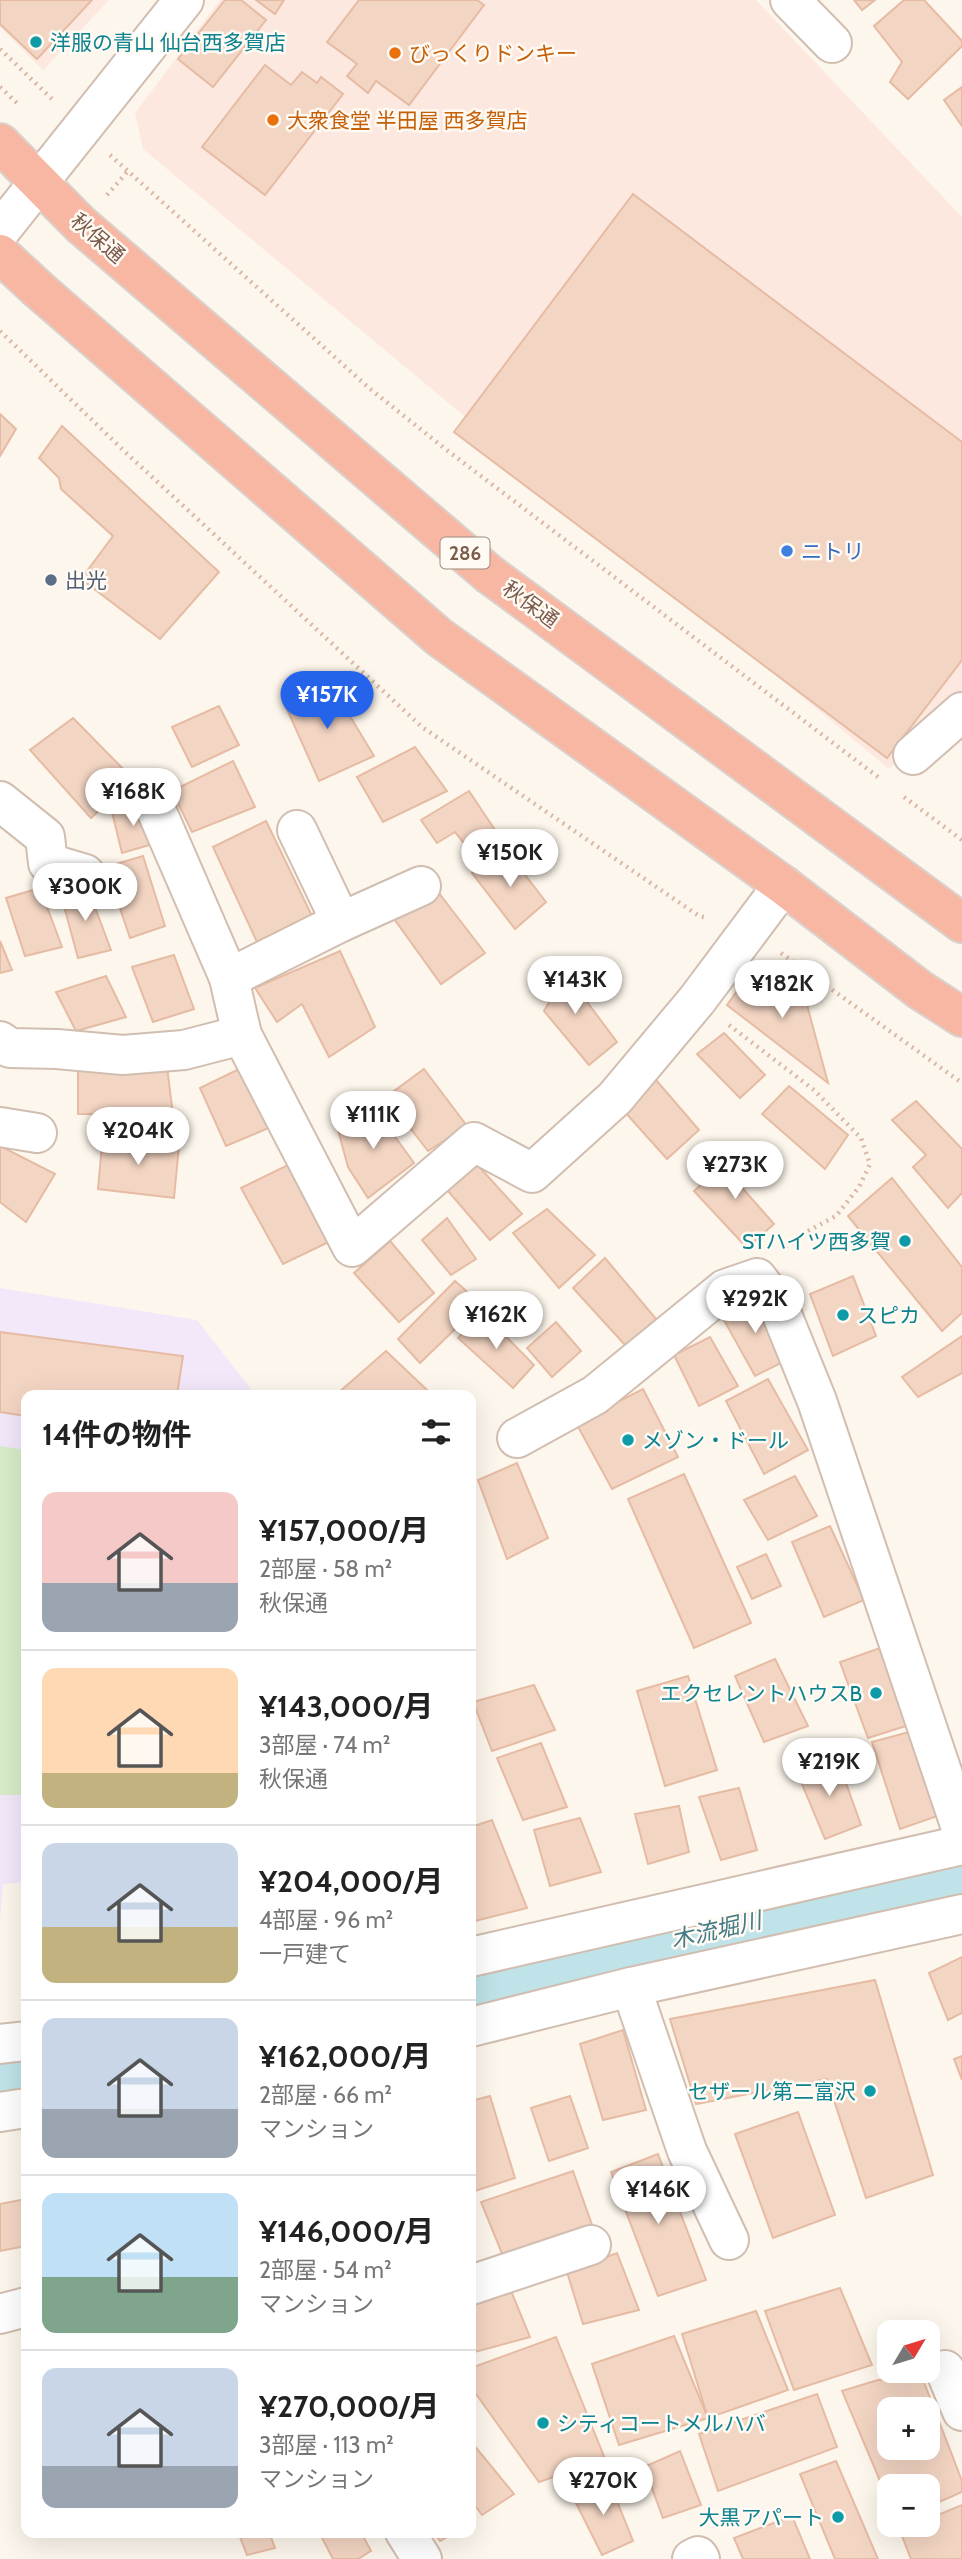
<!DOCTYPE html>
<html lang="ja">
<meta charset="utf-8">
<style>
body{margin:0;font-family:Cabin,"Noto Sans JP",sans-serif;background:#f2f2f2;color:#222;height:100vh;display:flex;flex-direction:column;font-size:26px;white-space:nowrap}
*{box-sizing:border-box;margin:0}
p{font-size:23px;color:#767676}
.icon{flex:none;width:38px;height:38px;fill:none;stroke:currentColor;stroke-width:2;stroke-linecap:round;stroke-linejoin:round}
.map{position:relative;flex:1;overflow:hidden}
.side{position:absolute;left:21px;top:1390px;width:455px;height:1148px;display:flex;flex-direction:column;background:#fff;border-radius:14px;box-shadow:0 7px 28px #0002}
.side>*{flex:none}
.needle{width:46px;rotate:52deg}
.controls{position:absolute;left:877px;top:2320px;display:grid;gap:14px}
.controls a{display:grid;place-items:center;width:63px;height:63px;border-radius:14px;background:#fff;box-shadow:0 7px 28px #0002;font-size:35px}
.price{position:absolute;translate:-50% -60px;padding:0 16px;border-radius:24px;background:#fff;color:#222;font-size:23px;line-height:46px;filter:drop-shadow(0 2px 4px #0008)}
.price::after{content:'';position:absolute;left:50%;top:42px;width:21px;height:16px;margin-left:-10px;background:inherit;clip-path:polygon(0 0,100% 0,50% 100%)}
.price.selected{background:#2563eb;color:#fff}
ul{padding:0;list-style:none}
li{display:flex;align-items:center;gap:21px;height:175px;padding:0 21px}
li+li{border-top:2px solid #e0e0e0}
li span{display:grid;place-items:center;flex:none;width:196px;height:140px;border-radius:14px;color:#555}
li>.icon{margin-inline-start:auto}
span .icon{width:84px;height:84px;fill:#fffc;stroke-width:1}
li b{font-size:30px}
h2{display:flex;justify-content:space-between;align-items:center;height:84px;padding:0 21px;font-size:30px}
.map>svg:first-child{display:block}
.commercial{fill:#fde8e0}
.education{fill:#f3e8fa}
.green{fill:#d8ecc9}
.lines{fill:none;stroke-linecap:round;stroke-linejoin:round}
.river{stroke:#bfe3e8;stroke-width:75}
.building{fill:#f3d5c3;stroke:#e6bba3;stroke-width:2;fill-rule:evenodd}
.minor-casing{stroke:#d1beb0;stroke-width:42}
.highway-casing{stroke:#dad1cd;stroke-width:42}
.path{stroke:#d9b8a5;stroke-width:4.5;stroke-dasharray:2 5;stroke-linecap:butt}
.minor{stroke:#fff;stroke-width:38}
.highway{stroke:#f7b7a3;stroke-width:38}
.culture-dot{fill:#0f9aa8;stroke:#fffaf3;stroke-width:2.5}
.food-dot{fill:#e8710a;stroke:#fffaf3;stroke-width:2.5}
.shop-dot{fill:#3f7fe0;stroke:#fffaf3;stroke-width:2.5}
.service-dot{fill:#5c6f8a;stroke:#fffaf3;stroke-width:2.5}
.labels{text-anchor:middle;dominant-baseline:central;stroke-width:5;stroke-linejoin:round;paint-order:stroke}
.shield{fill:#fffaf3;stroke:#a28b7f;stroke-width:2}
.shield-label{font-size:19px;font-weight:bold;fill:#7a5c4d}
.culture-label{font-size:21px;fill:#0d838f;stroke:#fffaf3;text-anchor:start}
.food-label{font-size:21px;fill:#c56008;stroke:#fffaf3;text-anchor:start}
.street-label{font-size:21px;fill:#7a5c4d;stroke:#fffaf3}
.shop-label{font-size:21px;fill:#366cbe;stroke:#fffaf3;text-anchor:start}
.service-label{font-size:21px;fill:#4e5e75;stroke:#fffaf3;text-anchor:start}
.water-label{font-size:23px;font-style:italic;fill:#437c86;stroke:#fffaf3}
</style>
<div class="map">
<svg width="962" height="2559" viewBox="0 0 962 2559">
<rect width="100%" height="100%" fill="#fdf6ec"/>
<g class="commercial">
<polygon points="0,0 109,0 43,70 0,27"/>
<polygon points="220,0 756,0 962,217 962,704 889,769 143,149 135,113"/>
</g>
<polygon class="education" points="0,1288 197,1320 253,1392 253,1395 26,1395 26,1882 3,1884 0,1921"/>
<polygon class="green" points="0,1446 26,1450 26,1795 0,1795"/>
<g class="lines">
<g class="river">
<polyline points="471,1986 962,1874"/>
<polyline points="0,2079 26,2075"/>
</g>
</g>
<g class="building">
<polygon points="0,0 92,0 37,59 0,24"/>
<polygon points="225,0 241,0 266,20 213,87 178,59"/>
<polygon points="256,0 284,0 275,14"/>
<polygon points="359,0 477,0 484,5 409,105 376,81 368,93 347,76 357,64 327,42"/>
<polygon points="854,0 875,0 862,10"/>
<polygon points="904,0 924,0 962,41 962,46 908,99 890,82 902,62 874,26"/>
<polygon points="265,65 291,85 302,72 317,83 321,77 343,94 265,195 202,147"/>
<polygon points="962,87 962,126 944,100"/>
<polygon points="633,194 962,442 962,660 887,758 454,432"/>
<polygon points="0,414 16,429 0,456"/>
<polygon points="62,426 219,572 160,639 81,579 113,536 61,489 59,478 39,458"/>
<polygon points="330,683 374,756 319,781 283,700"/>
<polygon points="219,706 239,745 192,767 172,727"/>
<polygon points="73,718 133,779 91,818 30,750"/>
<polygon points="415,747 447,791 383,822 357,777"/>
<polygon points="233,761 255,807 192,832 172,791"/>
<polygon points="469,791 501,839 476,858 455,832 437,843 421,820"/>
<polygon points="140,802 156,843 122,853 112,812"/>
<polygon points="266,821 312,916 257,942 213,847"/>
<polygon points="506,850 546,902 515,929 472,873"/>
<polygon points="143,856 165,926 130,938 106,867"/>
<polygon points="87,886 111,950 78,958 61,895"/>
<polygon points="40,888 62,947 25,956 6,898"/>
<polygon points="435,888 485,953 441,984 392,916"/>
<polygon points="0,941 12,970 0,973"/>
<polygon points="340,951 375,1027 329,1057 302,1004 277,1022 255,988"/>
<polygon points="174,955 194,1009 153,1022 132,967"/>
<polygon points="558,963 617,1042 589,1065 544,1011 552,997 538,979"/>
<polygon points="106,976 126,1017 76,1031 56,992"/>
<polygon points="795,981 803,990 828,1083 727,1005 740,987"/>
<polygon points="724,1033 765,1075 740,1098 697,1054"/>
<polygon points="78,1066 167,1067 173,1115 78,1114"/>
<polygon points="245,1066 271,1127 226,1146 200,1088"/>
<polygon points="424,1069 467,1126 428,1151 386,1097"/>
<polygon points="656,1080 699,1130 667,1159 624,1111"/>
<polygon points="789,1086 848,1135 825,1169 762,1114"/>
<polygon points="916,1101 962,1149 962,1193 948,1208 913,1167 926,1155 892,1120"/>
<polygon points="372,1105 414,1163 368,1198 348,1167 338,1130"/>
<polygon points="103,1134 179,1146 174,1198 98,1189"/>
<polygon points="0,1146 55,1174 26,1222 0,1202"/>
<polygon points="739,1151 755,1168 738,1183 774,1224 747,1248 694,1191"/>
<polygon points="473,1160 522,1214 490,1240 443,1185"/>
<polygon points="290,1164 335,1239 283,1264 241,1188"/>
<polygon points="892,1178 962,1267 962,1313 942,1331 848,1216"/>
<polygon points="547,1209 595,1255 559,1288 513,1233"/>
<polygon points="447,1218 476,1259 451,1275 422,1240"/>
<polygon points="390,1241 434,1293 399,1322 354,1273"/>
<polygon points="605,1258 656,1319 626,1346 573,1288"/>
<polygon points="853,1276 876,1336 833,1356 810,1294"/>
<polygon points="455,1281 481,1304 420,1363 398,1339"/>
<polygon points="755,1293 789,1359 755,1376 720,1313"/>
<polygon points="483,1313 534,1365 513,1388 458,1338"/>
<polygon points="556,1322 581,1351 552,1377 527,1348"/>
<polygon points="0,1332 183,1356 177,1395 26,1395 26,1416 0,1412"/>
<polygon points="962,1336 962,1373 918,1397 902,1377"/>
<polygon points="710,1337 738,1386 699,1406 674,1355"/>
<polygon points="386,1351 427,1390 421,1395 340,1395 338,1393"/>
<polygon points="768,1379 808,1450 764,1474 726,1401"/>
<polygon points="643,1389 678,1457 612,1489 576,1423"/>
<polygon points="517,1463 548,1538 507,1559 478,1480"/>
<polygon points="684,1474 751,1623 694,1648 628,1499"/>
<polygon points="795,1476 817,1516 768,1540 744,1500"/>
<polygon points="830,1526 864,1600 824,1617 792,1542"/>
<polygon points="766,1554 781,1586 752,1599 737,1567"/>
<polygon points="883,1647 912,1724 868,1738 840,1662"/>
<polygon points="775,1659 808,1726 764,1742 735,1676"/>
<polygon points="688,1676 717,1770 665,1786 637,1691"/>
<polygon points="534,1685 555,1730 492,1751 473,1702"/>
<polygon points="917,1730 946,1813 900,1829 872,1742"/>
<polygon points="541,1743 567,1807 523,1820 497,1758"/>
<polygon points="837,1758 861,1825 825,1839 796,1770"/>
<polygon points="739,1788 757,1850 721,1860 699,1797"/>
<polygon points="679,1806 689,1852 648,1864 635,1814"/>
<polygon points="580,1818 601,1872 550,1886 534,1830"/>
<polygon points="492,1820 527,1908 471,1922 471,1827"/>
<polygon points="962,1957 962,2013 948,2020 929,1973"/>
<polygon points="875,1980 933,2175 866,2198 827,2079 696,2104 670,2019"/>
<polygon points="623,2030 646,2110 603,2120 580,2044"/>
<polygon points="962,2056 962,2080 954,2059"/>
<polygon points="490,2096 515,2178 472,2192 471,2101"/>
<polygon points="570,2096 588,2148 549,2161 531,2108"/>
<polygon points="798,2112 835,2215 773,2238 735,2134"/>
<polygon points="658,2154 706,2280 658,2296 611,2172"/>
<polygon points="573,2171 592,2225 503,2256 481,2202"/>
<polygon points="26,2199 26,2246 0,2251 0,2204"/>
<polygon points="617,2253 639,2310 583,2324 567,2272"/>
<polygon points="509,2286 530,2337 471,2353 471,2298"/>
<polygon points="840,2288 872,2365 794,2390 765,2311"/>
<polygon points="756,2311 788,2390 708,2418 682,2334"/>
<polygon points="674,2336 708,2418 619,2445 592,2364"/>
<polygon points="556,2337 605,2459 539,2482 471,2387 471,2368"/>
<path d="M922 2377 962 2481V2492L928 2507V2487H889V2502L842 2391 878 2380ZM889 2410H928V2448H889Z"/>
<polygon points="817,2394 837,2447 718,2491 699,2434"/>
<polygon points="473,2444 514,2494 482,2515 471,2500 471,2446"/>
<polygon points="680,2451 701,2505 663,2518 644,2467"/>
<polygon points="836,2461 878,2559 835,2559 800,2474"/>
<polygon points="609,2481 633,2541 602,2555 571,2493"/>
<polygon points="962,2505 962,2559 911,2559 900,2531 913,2525 928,2525 928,2519"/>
<polygon points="792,2516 810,2559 743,2559 734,2538"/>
<polygon points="238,2532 269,2532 275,2548 247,2555"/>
<polygon points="319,2532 361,2532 371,2551 358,2559 333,2559"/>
<polygon points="434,2532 456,2532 440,2541"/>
</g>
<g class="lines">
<g class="minor-casing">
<g id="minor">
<polyline points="790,0 832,43"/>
<polyline points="0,231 184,0"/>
<polyline points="913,755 962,712"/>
<polyline points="0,801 45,837 48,863 85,874"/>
<polyline points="157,812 229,978 242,1035 352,1247 474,1142 532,1173 615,1098 697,1000 783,885"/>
<polyline points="297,830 341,922"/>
<polyline points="229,978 341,922 421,886"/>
<polyline points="0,1041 10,1048 57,1049 123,1055 184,1050 242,1035"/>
<polyline points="0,1127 37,1133"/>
<polyline points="517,1438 595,1395 725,1289 757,1278 778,1305 817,1401 962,1831"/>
<polyline points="471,1957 962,1845"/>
<polyline points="631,1987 687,2151 729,2240"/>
<polyline points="471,2027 631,1987 962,1914"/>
<polyline points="0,2044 26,2041"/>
<polyline points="0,2112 26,2108"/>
<polyline points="471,2285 591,2245"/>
<polyline points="0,2314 26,2307"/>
<polyline points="945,2370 962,2411"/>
<polyline points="405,2532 422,2559"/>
<polyline points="692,2559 698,2556 700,2559"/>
</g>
</g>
<g class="highway-casing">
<g id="highway">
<polyline points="0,143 81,225 489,574 962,923"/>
<polyline points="0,254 39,290 439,637 783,885 920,990 962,1017"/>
</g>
</g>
<g class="path">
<polyline points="0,49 53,100"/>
<polyline points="0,87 20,106"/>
<polyline points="110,155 369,388 444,448 878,777"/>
<polyline points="107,195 127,172"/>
<polyline points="0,331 123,450 422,727 699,916 708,918"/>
<polyline points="904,797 962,840"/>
<polyline points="781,953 962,1083"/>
<polyline points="729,1025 814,1090 861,1138 870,1164 859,1187 836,1216 806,1232 783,1249"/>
</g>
<use href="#minor" class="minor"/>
<use href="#highway" class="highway"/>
</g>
<g class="culture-dot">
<circle cx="36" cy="42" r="7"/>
<circle cx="905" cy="1241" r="7"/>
<circle cx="843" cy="1315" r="7"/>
<circle cx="628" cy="1440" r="7"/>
<circle cx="876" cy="1693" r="7"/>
<circle cx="870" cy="2091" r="7"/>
<circle cx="543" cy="2423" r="7"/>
<circle cx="838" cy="2517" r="7"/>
</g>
<g class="food-dot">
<circle cx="395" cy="53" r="7"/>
<circle cx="273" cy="120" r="7"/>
</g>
<circle class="shop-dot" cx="787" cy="551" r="7"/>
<circle class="service-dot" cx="51" cy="580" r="7"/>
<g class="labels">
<rect class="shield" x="440.5" y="537.5" width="49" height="31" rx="5"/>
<g class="shield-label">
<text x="465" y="553">286</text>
</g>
<g class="culture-label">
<text x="50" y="42">洋服の青山 仙台西多賀店</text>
<text x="891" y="1241" text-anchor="end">STハイツ西多賀</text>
<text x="857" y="1315">スピカ</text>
<text x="642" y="1440">メゾン・ドール</text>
<text x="862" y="1693" text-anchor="end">エクセレントハウスB</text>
<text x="856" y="2091" text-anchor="end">セザール第二富沢</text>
<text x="557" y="2423">シティコートメルハバ</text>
<text x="824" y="2517" text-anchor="end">大黒アパート</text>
</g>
<g class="food-label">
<text x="409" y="53">びっくりドンキー</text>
<text x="287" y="120">大衆食堂 半田屋 西多賀店</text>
</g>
<g class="street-label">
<text transform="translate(98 238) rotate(41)">秋保通</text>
<text transform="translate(531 604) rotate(36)">秋保通</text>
</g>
<g class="shop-label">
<text x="801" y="551">ニトリ</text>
</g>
<g class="service-label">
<text x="65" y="580">出光</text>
</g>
<g class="water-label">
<text transform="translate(716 1930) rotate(-13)">木流堀川</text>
</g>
</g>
</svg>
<div class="controls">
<a><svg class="needle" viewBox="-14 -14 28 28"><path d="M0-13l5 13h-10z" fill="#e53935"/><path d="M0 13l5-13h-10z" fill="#767676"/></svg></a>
<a>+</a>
<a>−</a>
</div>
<b class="price selected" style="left:327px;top:731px">¥157K</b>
<b class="price" style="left:133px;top:828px">¥168K</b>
<b class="price" style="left:510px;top:889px">¥150K</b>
<b class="price" style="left:85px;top:923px">¥300K</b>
<b class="price" style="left:575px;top:1016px">¥143K</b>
<b class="price" style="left:782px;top:1020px">¥182K</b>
<b class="price" style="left:373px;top:1151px">¥111K</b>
<b class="price" style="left:138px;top:1167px">¥204K</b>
<b class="price" style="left:735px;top:1201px">¥273K</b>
<b class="price" style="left:755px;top:1335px">¥292K</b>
<b class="price" style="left:496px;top:1351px">¥162K</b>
<b class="price" style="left:829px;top:1798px">¥219K</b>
<b class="price" style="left:658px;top:2226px">¥146K</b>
<b class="price" style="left:603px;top:2517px">¥270K</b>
<section class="side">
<h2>14件の物件<svg class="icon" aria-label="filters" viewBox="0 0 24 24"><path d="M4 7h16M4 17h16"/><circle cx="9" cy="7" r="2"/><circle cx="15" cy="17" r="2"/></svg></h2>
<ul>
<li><span style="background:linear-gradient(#f6c9c9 65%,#9aa5b1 0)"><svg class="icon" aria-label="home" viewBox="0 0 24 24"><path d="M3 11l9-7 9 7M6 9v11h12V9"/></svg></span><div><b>¥157,000/月</b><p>2部屋 · 58 m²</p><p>秋保通</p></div></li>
<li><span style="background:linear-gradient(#ffd9b3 75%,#c2b280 0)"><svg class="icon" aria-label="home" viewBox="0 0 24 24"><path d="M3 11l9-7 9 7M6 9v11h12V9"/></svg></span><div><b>¥143,000/月</b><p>3部屋 · 74 m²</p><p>秋保通</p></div></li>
<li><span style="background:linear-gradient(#c9d6e8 60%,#c2b280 0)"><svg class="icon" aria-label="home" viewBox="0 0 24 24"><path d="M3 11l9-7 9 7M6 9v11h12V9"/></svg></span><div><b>¥204,000/月</b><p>4部屋 · 96 m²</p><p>一戸建て</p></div></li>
<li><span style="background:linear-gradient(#c9d6e8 65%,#9aa5b1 0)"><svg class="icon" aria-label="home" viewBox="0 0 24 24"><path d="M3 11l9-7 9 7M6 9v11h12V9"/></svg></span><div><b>¥162,000/月</b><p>2部屋 · 66 m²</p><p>マンション</p></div></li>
<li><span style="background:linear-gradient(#bfe0f5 60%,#7fa58c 0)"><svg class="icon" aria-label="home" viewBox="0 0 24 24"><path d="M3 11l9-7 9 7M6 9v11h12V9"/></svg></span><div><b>¥146,000/月</b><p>2部屋 · 54 m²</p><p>マンション</p></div></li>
<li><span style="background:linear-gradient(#c9d6e8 70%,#9aa5b1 0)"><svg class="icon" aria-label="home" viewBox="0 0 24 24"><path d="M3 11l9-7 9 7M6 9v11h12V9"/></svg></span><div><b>¥270,000/月</b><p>3部屋 · 113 m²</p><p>マンション</p></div></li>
</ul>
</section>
</div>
